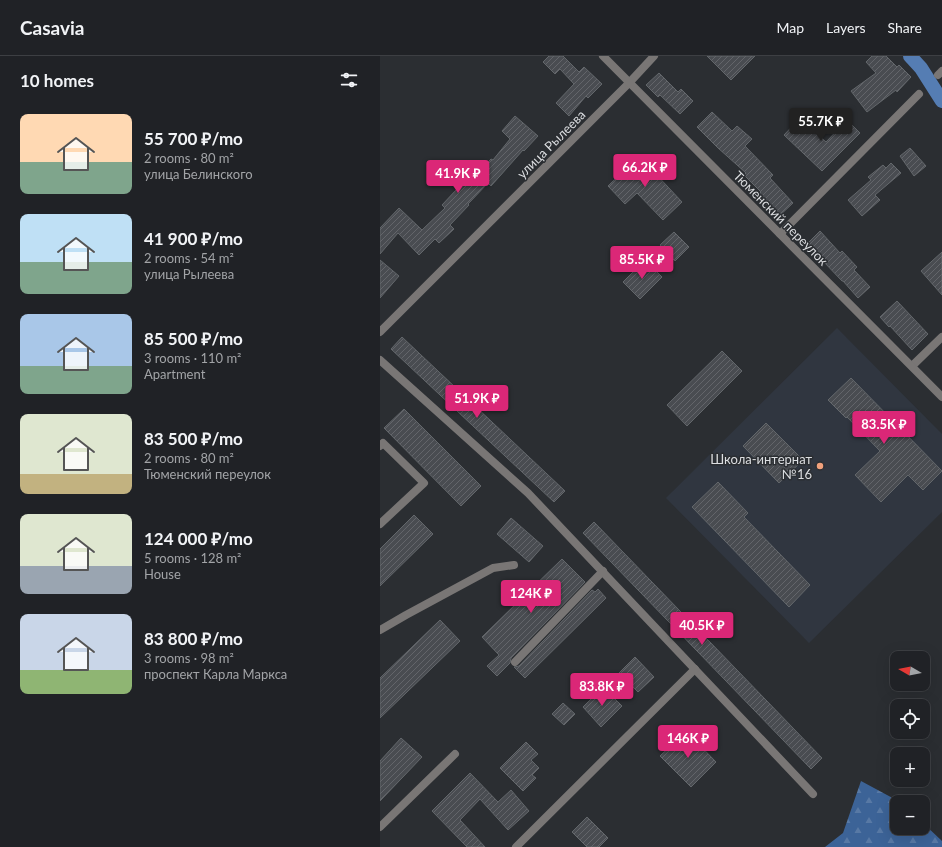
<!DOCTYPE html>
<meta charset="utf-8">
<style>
body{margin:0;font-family:Lato,sans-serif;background:#282a2e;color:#f1f3f6;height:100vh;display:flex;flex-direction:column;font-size:15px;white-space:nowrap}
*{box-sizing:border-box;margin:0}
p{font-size:13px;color:#a2a4a7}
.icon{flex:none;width:22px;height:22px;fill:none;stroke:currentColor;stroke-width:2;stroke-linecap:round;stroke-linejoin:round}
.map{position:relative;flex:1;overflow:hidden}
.panel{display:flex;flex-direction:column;background:#202226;width:380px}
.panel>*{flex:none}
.needle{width:26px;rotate:279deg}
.buttons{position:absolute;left:510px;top:595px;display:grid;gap:8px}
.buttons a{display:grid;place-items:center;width:40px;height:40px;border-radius:8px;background:#202226;box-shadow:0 4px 16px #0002,0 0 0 1px #3d3f43;font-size:20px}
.price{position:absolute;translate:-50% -34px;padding:0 9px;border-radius:4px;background:#db2777;color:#fff;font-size:13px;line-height:26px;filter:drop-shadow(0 1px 2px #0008)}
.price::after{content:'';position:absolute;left:50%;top:24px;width:12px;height:9px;margin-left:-6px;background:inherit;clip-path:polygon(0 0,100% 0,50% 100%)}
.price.on{background:#222;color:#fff}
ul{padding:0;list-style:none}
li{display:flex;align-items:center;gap:12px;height:100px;padding:0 20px}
li span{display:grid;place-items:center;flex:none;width:112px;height:80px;border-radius:8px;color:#555}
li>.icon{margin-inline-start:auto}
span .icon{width:48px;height:48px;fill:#fffc;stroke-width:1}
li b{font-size:17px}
h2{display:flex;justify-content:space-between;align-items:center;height:48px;padding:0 20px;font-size:17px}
header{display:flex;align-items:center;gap:24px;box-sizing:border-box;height:56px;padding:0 20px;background:#202226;border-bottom:1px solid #3d3f43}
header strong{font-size:19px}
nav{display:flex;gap:22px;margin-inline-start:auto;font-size:14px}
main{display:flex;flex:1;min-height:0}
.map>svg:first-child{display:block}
.built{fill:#303640}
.forest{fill:url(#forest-firs)}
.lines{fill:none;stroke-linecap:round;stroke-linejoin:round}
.canal{stroke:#557db3;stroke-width:14}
.building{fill:url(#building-hatch);stroke:#63676b}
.service{stroke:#797675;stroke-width:8}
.minor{stroke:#797675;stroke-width:8}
.tertiary{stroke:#797675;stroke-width:8}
.poi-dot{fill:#f1a17c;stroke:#2b2e32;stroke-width:1.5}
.labels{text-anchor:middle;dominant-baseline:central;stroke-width:3;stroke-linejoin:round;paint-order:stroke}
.street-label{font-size:13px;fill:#dcdee1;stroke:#2b2e32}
.poi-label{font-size:13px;fill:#dcdee1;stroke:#2b2e32;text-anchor:end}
</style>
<header>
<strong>Casavia</strong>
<nav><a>Map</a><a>Layers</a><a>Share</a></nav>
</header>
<main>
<section class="panel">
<h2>10 homes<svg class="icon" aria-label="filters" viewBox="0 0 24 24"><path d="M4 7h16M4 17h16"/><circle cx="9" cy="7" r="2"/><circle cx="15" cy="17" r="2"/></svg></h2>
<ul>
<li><span style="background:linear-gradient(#ffd9b3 60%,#7fa58c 0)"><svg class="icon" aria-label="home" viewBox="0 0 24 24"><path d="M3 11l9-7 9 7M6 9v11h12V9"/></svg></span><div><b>55 700 ₽/mo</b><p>2 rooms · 80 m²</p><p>улица Белинского</p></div></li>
<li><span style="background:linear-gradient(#bfe0f5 60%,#7fa58c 0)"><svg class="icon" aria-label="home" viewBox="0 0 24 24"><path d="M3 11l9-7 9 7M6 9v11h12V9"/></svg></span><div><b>41 900 ₽/mo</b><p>2 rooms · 54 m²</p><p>улица Рылеева</p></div></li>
<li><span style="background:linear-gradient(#a9c7e8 65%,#7fa58c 0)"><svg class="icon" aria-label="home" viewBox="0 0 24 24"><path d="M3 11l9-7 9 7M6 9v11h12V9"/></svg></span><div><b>85 500 ₽/mo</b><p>3 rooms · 110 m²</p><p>Apartment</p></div></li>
<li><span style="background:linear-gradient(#dfe7d0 75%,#c2b280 0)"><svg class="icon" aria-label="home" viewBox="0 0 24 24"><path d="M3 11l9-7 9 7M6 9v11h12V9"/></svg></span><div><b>83 500 ₽/mo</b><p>2 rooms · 80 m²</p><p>Тюменский переулок</p></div></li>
<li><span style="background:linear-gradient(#dfe7d0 65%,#9aa5b1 0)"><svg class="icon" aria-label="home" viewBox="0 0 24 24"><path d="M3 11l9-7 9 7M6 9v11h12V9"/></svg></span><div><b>124 000 ₽/mo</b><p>5 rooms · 128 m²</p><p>House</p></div></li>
<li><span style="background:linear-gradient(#c9d6e8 70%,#8fb573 0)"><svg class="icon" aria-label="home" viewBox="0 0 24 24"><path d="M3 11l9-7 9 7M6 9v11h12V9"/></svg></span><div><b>83 800 ₽/mo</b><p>3 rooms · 98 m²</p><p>проспект Карла Маркса</p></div></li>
</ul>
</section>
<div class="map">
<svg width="562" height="791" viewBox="0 0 562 791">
<defs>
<pattern id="forest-firs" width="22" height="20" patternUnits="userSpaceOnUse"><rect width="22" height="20" fill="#3c6397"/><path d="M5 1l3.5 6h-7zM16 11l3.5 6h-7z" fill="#5879a5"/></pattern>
<pattern id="building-hatch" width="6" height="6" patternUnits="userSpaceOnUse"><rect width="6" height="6" fill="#494c51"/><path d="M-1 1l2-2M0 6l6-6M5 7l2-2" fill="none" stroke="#63656a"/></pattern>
</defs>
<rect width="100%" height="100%" fill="#2b2e32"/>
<polygon class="built" points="457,272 562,378 562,456 429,587 286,442"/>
<polygon class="forest" points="481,725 520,746 517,746 517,772 543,772 543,767 562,785 562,791 445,791 463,777"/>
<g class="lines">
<polyline class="canal" points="530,0 541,12 562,45"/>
</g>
<g class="building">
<polygon points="169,0 183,0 199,16 204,11 222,28 208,42 206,40 189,60 176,47 194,28 180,13 175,18 163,6"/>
<polygon points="327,0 375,0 351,24"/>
<polygon points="492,0 506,0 517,11 519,9 531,21 517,36 516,34 487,56 471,35 496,17 486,6"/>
<polygon points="279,17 298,36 301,33 313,45 300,58 280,39 278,41 266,29"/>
<polygon points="332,56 352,75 357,70 372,83 365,90 393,119 390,122 413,147 398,161 378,139 381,136 364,119 366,117 338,92 317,71"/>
<polygon points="135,60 158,80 144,95 143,94 111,130 108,127 88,148 89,149 70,169 74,173 59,187 55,183 39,199 18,177 0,198 0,172 19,152 42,174 65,152 62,149 77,133 63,120 72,110 89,127 111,103 113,104 130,83 122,75"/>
<polygon points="420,62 446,86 467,64 480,77 442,115 404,79"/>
<polygon points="530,92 546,110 534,120 520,100"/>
<polygon points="259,100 302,146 283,164 257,137 245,148 228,130"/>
<polygon points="511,107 521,117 495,139 500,144 482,160 468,144 491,124 488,121 503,109 506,112"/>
<polygon points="440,175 460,197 462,195 477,211 474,214 490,231 478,242 463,225 462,225 443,205 442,206 426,189"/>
<polygon points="294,176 309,191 295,205 280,189"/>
<polygon points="562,196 562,239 541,215"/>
<polygon points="0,204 19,220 0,242"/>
<polygon points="265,204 282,221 260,243 243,226"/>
<polygon points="517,245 548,278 532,294 510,270 509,271 500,261"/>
<polygon points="22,281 185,435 174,446 11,293"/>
<polygon points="342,295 362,315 307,370 287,349"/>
<polygon points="471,322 562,415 543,434 528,419 501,446 475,419 500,395 467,361 466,362 448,344"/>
<polygon points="24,353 101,430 81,450 4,372"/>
<polygon points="386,367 423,404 399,427 363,390"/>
<polygon points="338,426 368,457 364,461 430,529 409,551 312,451"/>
<polygon points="34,459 53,478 0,530 0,493"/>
<polygon points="131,462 163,490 149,506 117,478"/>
<polygon points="214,466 442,702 431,713 203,477"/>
<polygon points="182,503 205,526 131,602 130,607 117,620 107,610 119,599 102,581"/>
<polygon points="218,533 226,542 145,622 134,611 139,610 212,534 215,536"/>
<polygon points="60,564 80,585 0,662 0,622"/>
<polygon points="255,601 274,621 258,636 239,617"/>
<polygon points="223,631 242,650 221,671 203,651"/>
<polygon points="183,647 195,658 184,669 172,658"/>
<polygon points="306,675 336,706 311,731 280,700"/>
<polygon points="21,682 42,701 0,745 0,705"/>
<polygon points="146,686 158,698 151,704 159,712 152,719 156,722 143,735 120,712"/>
<polygon points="90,717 118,746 131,734 149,755 128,774 100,743 80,764 105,791 87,791 52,755"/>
<polygon points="207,761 228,782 219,791 207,791 192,776"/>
</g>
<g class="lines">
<g class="service">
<polyline points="0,304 148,437 433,738"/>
<polyline points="0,390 3,387 44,427 0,468"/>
<polyline points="135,606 223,515"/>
</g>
<g class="minor">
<polyline points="558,19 562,15"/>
<polyline points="400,178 539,38"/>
<polyline points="0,276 249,27 274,0"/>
<polyline points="532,310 562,281"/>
<polyline points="0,574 26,559 113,512 134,509"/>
<polyline points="0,771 75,698"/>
<polyline points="136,791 315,613"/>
</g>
<polyline class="tertiary" points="223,0 562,341"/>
</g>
<circle class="poi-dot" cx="440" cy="410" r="4"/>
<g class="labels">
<g class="street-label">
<text transform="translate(171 88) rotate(-45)">улица Рылеева</text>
<text transform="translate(401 162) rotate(45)">Тюменский переулок</text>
</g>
<g class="poi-label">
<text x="432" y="403">Школа-интернат<tspan x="432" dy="15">№16</tspan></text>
</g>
</g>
</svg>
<div class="buttons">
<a><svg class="needle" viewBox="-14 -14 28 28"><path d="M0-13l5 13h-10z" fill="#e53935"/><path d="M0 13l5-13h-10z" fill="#a2a4a7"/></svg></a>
<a><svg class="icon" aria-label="locate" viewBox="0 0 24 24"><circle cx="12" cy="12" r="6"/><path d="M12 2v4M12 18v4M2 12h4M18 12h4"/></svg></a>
<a>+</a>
<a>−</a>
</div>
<b class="price on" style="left:441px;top:86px">55.7K ₽</b>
<b class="price" style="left:265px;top:132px">66.2K ₽</b>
<b class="price" style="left:78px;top:138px">41.9K ₽</b>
<b class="price" style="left:262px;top:224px">85.5K ₽</b>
<b class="price" style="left:97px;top:363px">51.9K ₽</b>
<b class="price" style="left:504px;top:389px">83.5K ₽</b>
<b class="price" style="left:151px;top:558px">124K ₽</b>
<b class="price" style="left:322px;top:590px">40.5K ₽</b>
<b class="price" style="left:222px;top:651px">83.8K ₽</b>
<b class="price" style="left:308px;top:703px">146K ₽</b>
</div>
</main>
